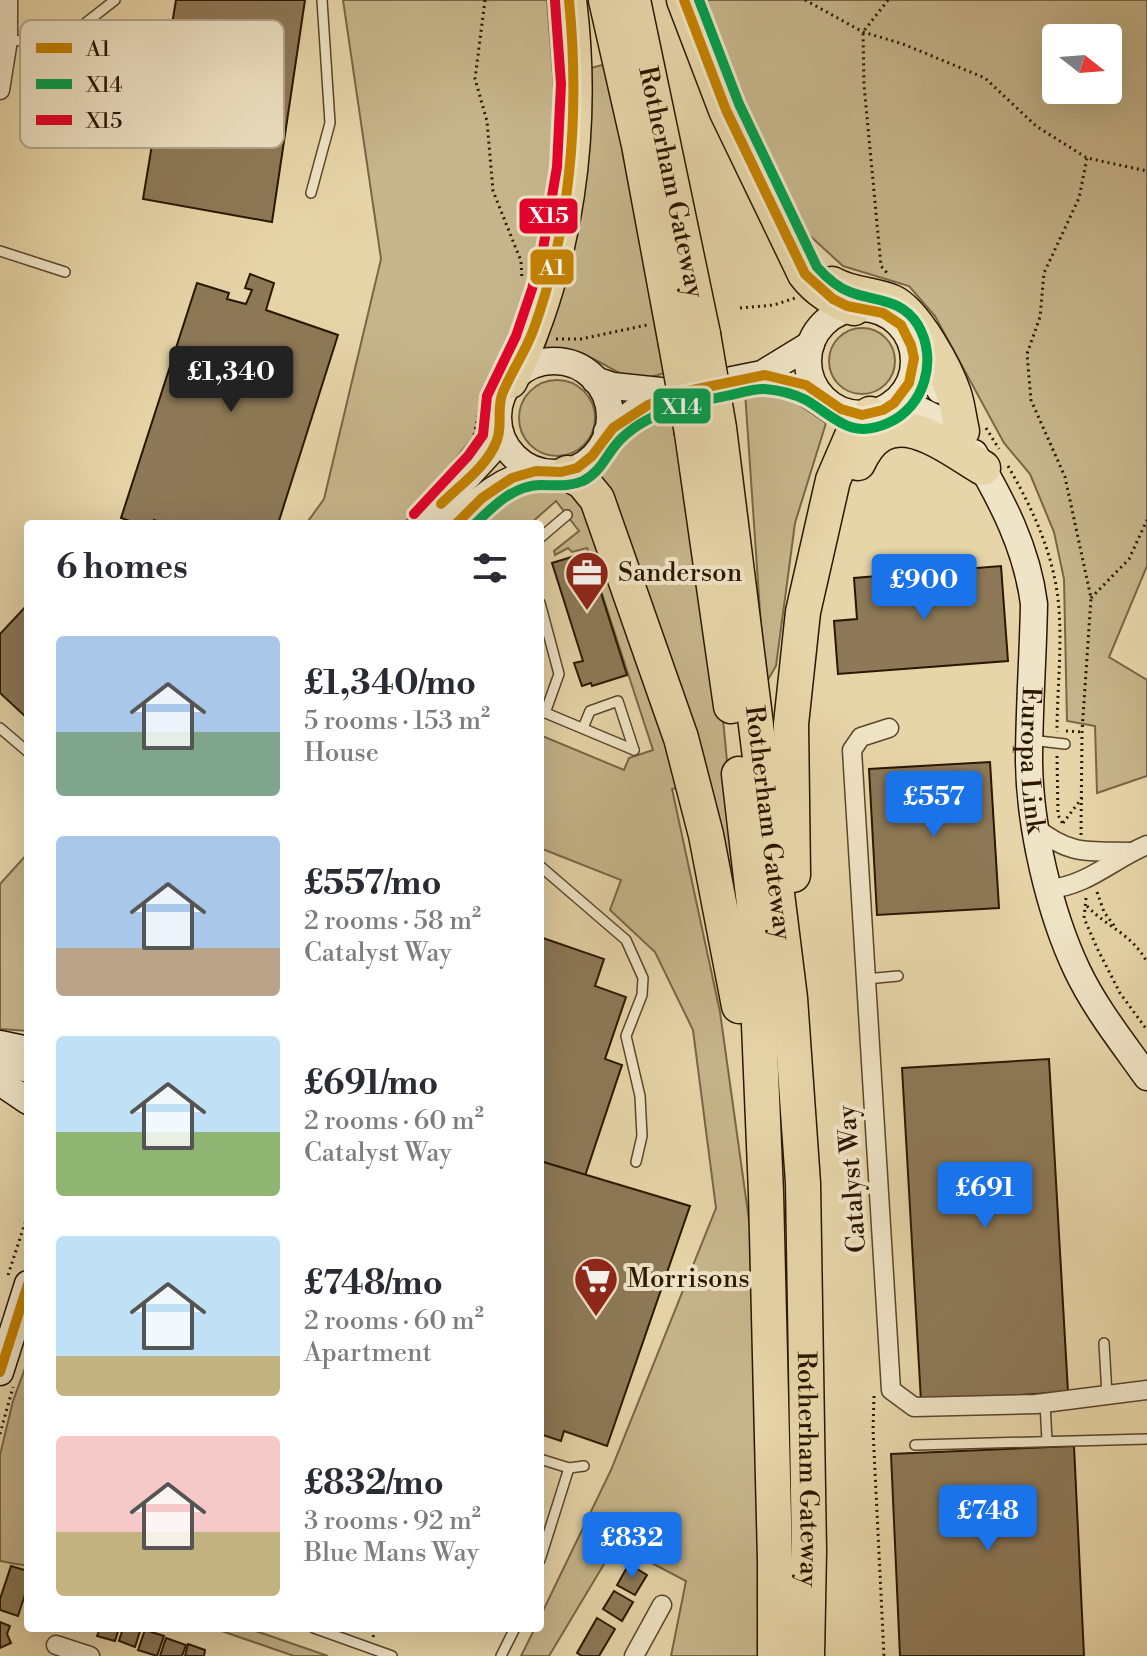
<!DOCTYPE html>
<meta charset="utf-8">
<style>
body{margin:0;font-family:"Libre Bodoni",serif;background:#f7f7f7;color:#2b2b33;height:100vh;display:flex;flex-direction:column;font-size:30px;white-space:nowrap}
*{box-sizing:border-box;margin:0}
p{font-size:26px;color:#7c7c81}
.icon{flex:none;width:44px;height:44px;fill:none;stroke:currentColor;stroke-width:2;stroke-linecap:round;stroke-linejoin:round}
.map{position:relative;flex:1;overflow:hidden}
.drawer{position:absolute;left:24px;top:520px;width:520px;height:1112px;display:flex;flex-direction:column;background:#fff;border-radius:8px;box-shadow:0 8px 32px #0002}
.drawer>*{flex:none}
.needle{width:52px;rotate:107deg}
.fabs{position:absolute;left:1042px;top:24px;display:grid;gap:16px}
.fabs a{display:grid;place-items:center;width:80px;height:80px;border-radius:8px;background:#fff;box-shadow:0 8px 32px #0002;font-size:40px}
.price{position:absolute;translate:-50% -68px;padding:0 18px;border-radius:8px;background:#1a73e8;color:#fff;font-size:26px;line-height:52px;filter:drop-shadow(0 2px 4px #0008)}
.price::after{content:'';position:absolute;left:50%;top:48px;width:24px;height:18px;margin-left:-12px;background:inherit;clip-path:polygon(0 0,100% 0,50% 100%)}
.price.active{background:#222;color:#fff}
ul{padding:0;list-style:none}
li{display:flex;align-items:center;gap:24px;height:200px;padding:0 32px}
li span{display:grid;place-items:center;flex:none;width:224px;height:160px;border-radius:8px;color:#555}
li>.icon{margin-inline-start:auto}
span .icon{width:96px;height:96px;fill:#fffc;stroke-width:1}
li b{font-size:34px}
h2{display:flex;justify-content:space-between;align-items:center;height:96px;padding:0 32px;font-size:34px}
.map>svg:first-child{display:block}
.green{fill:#c6b58b;stroke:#796646;stroke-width:2;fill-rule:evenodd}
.building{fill:#8d7957;stroke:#2c1600;stroke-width:2}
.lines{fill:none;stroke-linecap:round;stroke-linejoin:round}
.lane-casing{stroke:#5a462a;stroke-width:12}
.street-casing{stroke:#5a462a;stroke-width:21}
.secondary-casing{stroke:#2c1600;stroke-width:29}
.highway-casing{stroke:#2c1600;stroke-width:37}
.path{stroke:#2c1600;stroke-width:3;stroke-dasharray:2 4;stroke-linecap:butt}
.lane{stroke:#efe4c6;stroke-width:9}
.street{stroke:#efe4c6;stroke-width:18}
.secondary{stroke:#efe4c6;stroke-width:26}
.highway{stroke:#e6d5a8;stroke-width:34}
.highway-bridge-casing{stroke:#2c1600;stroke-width:37;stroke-linecap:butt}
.highway-bridge{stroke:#e6d5a8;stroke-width:34}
.bus-1-casing{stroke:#efe4c6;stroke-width:16}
.bus-2-casing{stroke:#efe4c6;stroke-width:16}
.bus-3-casing{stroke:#efe4c6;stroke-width:16}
.bus-1{stroke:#c48200;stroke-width:10}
.bus-2{stroke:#029f4d;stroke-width:10}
.bus-3{stroke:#e4002b;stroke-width:10}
.labels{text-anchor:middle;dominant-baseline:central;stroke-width:8;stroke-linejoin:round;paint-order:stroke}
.street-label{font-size:26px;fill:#2c1600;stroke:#efe4c6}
.poi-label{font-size:26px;fill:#2c1600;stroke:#efe4c6;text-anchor:start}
.key{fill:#efe4c6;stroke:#b4a68b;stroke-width:2}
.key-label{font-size:22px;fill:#2c1600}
.line-badge{stroke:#efe4c6;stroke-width:3}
.badge-label{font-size:22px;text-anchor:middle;font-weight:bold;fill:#fff}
</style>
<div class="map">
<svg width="1147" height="1656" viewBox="0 0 1147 1656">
<rect width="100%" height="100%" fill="#e6d5a8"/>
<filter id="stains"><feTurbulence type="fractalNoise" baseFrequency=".0025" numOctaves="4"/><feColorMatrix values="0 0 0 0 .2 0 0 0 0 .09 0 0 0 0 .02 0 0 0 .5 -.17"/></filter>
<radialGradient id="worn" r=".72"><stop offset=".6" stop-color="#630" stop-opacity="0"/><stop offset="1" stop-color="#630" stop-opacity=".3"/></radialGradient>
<g class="green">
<polygon points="343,0 547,0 557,124 547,232 527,313 498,371 483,424 404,524 306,524 324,499 381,259"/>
<path d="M705 0H1147V566L1109 657 1147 680V776L1097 793 1095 726 1067 721 1064 579 1054 532 1030 474 1004 443 935 316 909 286 843 266 809 235 727 64ZM1056 38H1108V90H1056Z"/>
<path d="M606 64 667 372C627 387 623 372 589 357 576 351 558 352 544 350L563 284 583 70Z"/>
<circle cx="862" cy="361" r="33"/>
<circle cx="557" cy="418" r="38"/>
<polygon points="766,391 785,395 826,423 795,523 776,666 765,685 745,392"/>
<polygon points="670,409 698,541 723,719 743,930 598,477 630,436"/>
<path d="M556 485 575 494 591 509 686 785 672 789 720 1012 755 1263 763 1656H671L686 1581 616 1544 549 1656H521L535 1628H540V1617L611 1470 716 1208 693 1030 655 952 610 910 621 880 540 848V735L624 770 629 758 653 750 587 548 572 552 568 548 555 555 554 551 579 531 556 501 530 524H471C503 496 512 487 556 485Z"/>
<polygon points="28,853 28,1031 0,1029 0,884"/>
<polygon points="28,1360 28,1566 0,1561 0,1455 13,1401"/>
<polygon points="213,1628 247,1628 328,1656 294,1656"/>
</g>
<g class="building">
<polygon points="176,0 305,0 272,222 143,199"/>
<polygon points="250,274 274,283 266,310 338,335 278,524 166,524 154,520 153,524 138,524 121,518 197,283 229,293 227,299 246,304 252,290 245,288"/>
<polygon points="588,552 627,675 592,686 591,683 582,686 574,663 583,661 552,563"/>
<polygon points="1001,566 1008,661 838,674 834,621 857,619 854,578"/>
<polygon points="28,604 28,719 0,693 0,634"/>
<polygon points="990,762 999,908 877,915 869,769"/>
<polygon points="540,937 604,959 595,986 626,997 605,1059 622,1065 585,1176 540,1161"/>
<polygon points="1049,1059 1068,1392 921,1401 902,1068"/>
<polygon points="540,1161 690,1206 607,1446 564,1431 561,1441 540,1434"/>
<polygon points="1074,1446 1084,1656 900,1656 891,1454"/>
<polygon points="629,1564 647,1575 635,1595 617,1585"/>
<polygon points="11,1566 28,1571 28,1585 18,1616 0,1610 0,1599"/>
<polygon points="614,1591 633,1602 622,1621 603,1609"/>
<polygon points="597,1618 615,1629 599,1656 582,1656 577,1653"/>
<polygon points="0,1622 10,1626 7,1634 11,1643 0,1648"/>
<polygon points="100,1628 119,1628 115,1641 97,1636"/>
<polygon points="123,1628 141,1628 135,1647 119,1641"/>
<polygon points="145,1630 164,1636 157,1656 138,1650"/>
<polygon points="166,1638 186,1645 182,1656 160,1656"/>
<polygon points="188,1644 205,1650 204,1656 185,1656"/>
</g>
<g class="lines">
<g class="lane-casing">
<g id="lane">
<polyline points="8,40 53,43 65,39 115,0"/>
<polyline points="311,193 330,123 322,0"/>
<polyline points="0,251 65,272"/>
<polyline points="540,538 567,515"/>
<polyline points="540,603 559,674 545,713"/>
<polyline points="541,711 634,750"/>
<polyline points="0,728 28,752"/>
<polyline points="583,728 590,711 618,701 634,750"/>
<polyline points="1030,740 1065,744"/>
<polyline points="540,866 626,940 643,978 642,995 626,1036 640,1096 642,1136 636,1162"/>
<polyline points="866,979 898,976"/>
<polyline points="1104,1343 1107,1395"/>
<polyline points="1045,1403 1047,1441"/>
<polyline points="915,1445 1147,1439"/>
<polyline points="540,1459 569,1468 584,1466"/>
<polyline points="540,1560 569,1468"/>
<polyline points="314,1628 392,1656"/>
<polyline points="501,1656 515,1628"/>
</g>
</g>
<g class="street-casing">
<g id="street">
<polyline points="0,90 8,40 8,0"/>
<polyline points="889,728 861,737 852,750 891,1390 914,1407 1036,1404 1147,1390"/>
<path d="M1036 828C1071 856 1089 851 1131 852"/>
<path d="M1049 889C1087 886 1113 859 1147 845"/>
<polyline points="56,1645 90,1656"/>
<polyline points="634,1656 662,1605"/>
</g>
</g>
<g class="secondary-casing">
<g id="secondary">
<circle cx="861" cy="361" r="53"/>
<polyline points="914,356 928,370 940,390"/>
<circle cx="554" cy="417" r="56"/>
<polyline points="595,380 613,386 670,392"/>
<polyline points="893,403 915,408 962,431"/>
<polyline points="607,432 634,412 672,392 762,374 811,344"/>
<path id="s1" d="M974 453C1002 501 1027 548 1034 604 1033 657 1029 710 1029 762 1030 827 1049 911 1077 970 1095 1008 1123 1043 1147 1077"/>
<polyline points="424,524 489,453 500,433"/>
<path d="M456 524C482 496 500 480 538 471"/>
<polyline points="0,1044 28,1050"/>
<polyline points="0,1061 28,1069"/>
<polyline points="0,1082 28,1101"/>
<polyline points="0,1372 28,1284"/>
</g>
</g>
<g class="highway-casing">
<g id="highway">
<polyline points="606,0 639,145 675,339"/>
<path id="s2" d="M633 0 703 334"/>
<path d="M684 0 726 110 805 274C818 291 834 300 854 308"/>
<path d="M832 284C851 295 873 294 892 302 915 312 946 370 954 394 958 406 959 419 962 431"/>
<path d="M510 381C567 263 585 129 569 0"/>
<path id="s3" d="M719 428 790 998 803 1183 809 1551 807 1656"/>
<polyline points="692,433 731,706"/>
<path d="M858 463C888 398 941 443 983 468"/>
<polyline points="567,473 583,482 597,499 681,738 706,835 739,1006"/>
<polyline points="739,774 754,904 766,1193 775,1560 775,1656"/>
<polyline points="793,875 791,724 803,612 833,480 855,429 870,414"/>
</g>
</g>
<g class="path">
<polyline points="485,0 475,79 487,121 493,191 521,261 522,280"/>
<polyline points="805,0 863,32 903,44 985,78 1036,126 1087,158 1147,171"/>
<polyline points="888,0 863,32 864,85 881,266 888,274"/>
<polyline points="740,308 774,305 795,298"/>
<polyline points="556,339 581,339 647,325"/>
<polyline points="986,428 999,449"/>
<polyline points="474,435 485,384"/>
<path d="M1008 466C1034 511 1055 557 1059 609 1062 650 1057 692 1057 732"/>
<polyline points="1091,598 1129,559 1147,520"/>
<polyline points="1066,731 1082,732"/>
<polyline points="1057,756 1058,815 1064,826"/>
<polyline points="1063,823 1082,798"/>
<polyline points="1081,835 1082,732 1091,598 1065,477 1031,400 1027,354 1040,317 1044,273 1079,198 1087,158"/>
<polyline points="1097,892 1104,912 1116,928"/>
<polyline points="1086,898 1084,918 1097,948 1120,993 1147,1030"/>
<path d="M1087 906C1109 929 1130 932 1147 962"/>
<polyline points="8,1275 28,1214"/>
<polyline points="874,1396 873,1430 884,1656"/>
<polyline points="0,1434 13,1387"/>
<polyline points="373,1637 376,1628"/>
</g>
<use href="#lane" class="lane"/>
<use href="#street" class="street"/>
<use href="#secondary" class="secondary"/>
<use href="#highway" class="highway"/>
<g class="highway-bridge-casing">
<g id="highway-bridge">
<polyline points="703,334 719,428"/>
<polyline points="675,339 692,433"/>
</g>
</g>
<use href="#highway-bridge" class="highway-bridge"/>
<g class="bus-1-casing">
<g id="bus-1">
<path d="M441 504C460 485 488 466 497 440 503 424 496 408 503 392 512 371 525 352 533 331 572 224 580 113 569 0"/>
<polyline points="456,524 482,498 512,478 536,471 561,472 577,468 592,456 613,428 648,405 673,394 765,375 806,385 841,409 862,415 883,410 894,403 909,383 914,358 911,345 901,325 883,313 847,306 833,299 805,274 726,110 684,0"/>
<polyline points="0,1372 28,1284"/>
</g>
</g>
<g class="bus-2-casing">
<path id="bus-2" d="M475 524C493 506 514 485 541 485 556 485 569 487 583 481 601 472 606 455 619 441 648 410 696 402 735 394 745 392 755 388 765 389 778 390 794 394 806 400 835 417 850 440 888 423 925 407 938 359 918 325 901 298 876 302 850 292 836 287 826 277 817 267L739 104 699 0"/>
</g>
<g class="bus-3-casing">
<polyline id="bus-3" points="414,514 468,456 483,435 487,396 516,336 532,289 543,249 557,167 561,84 555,1"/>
</g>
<use href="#bus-1" class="bus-1"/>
<use href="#bus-2" class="bus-2"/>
<use href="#bus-3" class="bus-3"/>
</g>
<defs>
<g id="office-pin" transform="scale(2.3)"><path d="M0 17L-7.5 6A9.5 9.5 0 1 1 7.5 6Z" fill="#8f2418" stroke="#efe4c6"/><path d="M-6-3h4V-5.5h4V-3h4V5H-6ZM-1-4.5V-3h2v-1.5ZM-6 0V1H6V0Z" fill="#fff"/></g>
<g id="supermarket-pin" transform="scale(2.3)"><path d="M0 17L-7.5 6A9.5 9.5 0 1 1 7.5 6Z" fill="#8f2418" stroke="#efe4c6"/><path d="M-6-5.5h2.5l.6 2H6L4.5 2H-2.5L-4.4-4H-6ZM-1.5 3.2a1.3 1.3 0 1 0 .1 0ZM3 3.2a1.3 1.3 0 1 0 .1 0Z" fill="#fff"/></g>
</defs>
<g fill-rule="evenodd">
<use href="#office-pin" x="587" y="573"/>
<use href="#supermarket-pin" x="596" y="1279"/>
</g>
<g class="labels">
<g class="street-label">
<text stroke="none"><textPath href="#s2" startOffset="186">Rotherham Gateway</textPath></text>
<text stroke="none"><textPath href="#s1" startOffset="320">Europa Link</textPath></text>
<text stroke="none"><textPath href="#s3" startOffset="398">Rotherham Gateway</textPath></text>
<text transform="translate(852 1179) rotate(-94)">Catalyst Way</text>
<text stroke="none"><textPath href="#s3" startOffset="1046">Rotherham Gateway</textPath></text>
</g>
<g class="poi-label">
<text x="618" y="573">Sanderson</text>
<text x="627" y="1279">Morrisons</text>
</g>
</g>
<rect x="20" y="20" width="264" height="128" rx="12" class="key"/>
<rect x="36" y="43" width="36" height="10" fill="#c48200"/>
<rect x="36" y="79" width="36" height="10" fill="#029f4d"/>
<rect x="36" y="115" width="36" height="10" fill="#e4002b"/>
<g class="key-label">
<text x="86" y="56">A1</text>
<text x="86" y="92">X14</text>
<text x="86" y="128">X15</text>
</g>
<g class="line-badge">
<rect x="518" y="197" width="61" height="38" rx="8" fill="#e4002b"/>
<rect x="529" y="248" width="46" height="38" rx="8" fill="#c48200"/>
<rect x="652" y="387" width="60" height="38" rx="8" fill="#029f4d"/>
</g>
<g class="badge-label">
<text x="549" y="223">X15</text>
<text x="552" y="275">A1</text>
<text x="682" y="414">X14</text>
</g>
<rect width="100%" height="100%" filter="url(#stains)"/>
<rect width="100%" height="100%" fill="url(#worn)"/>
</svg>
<div class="fabs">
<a><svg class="needle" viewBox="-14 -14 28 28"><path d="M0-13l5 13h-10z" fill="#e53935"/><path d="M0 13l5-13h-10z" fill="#7c7c81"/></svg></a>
</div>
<b class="price active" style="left:231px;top:414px">£1,340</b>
<b class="price" style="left:924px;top:622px">£900</b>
<b class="price" style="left:934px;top:839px">£557</b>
<b class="price" style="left:985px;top:1230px">£691</b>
<b class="price" style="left:988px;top:1553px">£748</b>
<b class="price" style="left:632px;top:1580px">£832</b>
<section class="drawer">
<h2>6 homes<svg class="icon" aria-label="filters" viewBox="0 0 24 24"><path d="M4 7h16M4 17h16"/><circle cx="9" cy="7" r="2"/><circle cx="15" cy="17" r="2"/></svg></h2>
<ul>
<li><span style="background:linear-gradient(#a9c7e8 60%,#7fa58c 0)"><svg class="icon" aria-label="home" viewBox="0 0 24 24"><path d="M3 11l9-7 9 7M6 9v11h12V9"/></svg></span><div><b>£1,340/mo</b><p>5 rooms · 153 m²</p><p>House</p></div></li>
<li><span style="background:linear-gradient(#a9c7e8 70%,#b9a48a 0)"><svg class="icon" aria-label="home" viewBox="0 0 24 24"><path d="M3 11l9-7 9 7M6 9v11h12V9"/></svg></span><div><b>£557/mo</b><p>2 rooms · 58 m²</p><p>Catalyst Way</p></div></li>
<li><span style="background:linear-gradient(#bfe0f5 60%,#8fb573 0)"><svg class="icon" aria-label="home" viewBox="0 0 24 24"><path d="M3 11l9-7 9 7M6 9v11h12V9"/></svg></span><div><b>£691/mo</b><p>2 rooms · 60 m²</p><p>Catalyst Way</p></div></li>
<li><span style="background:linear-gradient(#bfe0f5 75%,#c2b280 0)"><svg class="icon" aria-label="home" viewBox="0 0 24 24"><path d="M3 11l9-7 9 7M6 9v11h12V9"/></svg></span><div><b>£748/mo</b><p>2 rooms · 60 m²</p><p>Apartment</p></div></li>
<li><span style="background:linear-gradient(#f6c9c9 60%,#c2b280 0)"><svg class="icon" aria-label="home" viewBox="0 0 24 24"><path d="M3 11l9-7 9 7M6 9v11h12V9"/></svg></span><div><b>£832/mo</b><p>3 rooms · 92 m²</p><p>Blue Mans Way</p></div></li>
</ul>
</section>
</div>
